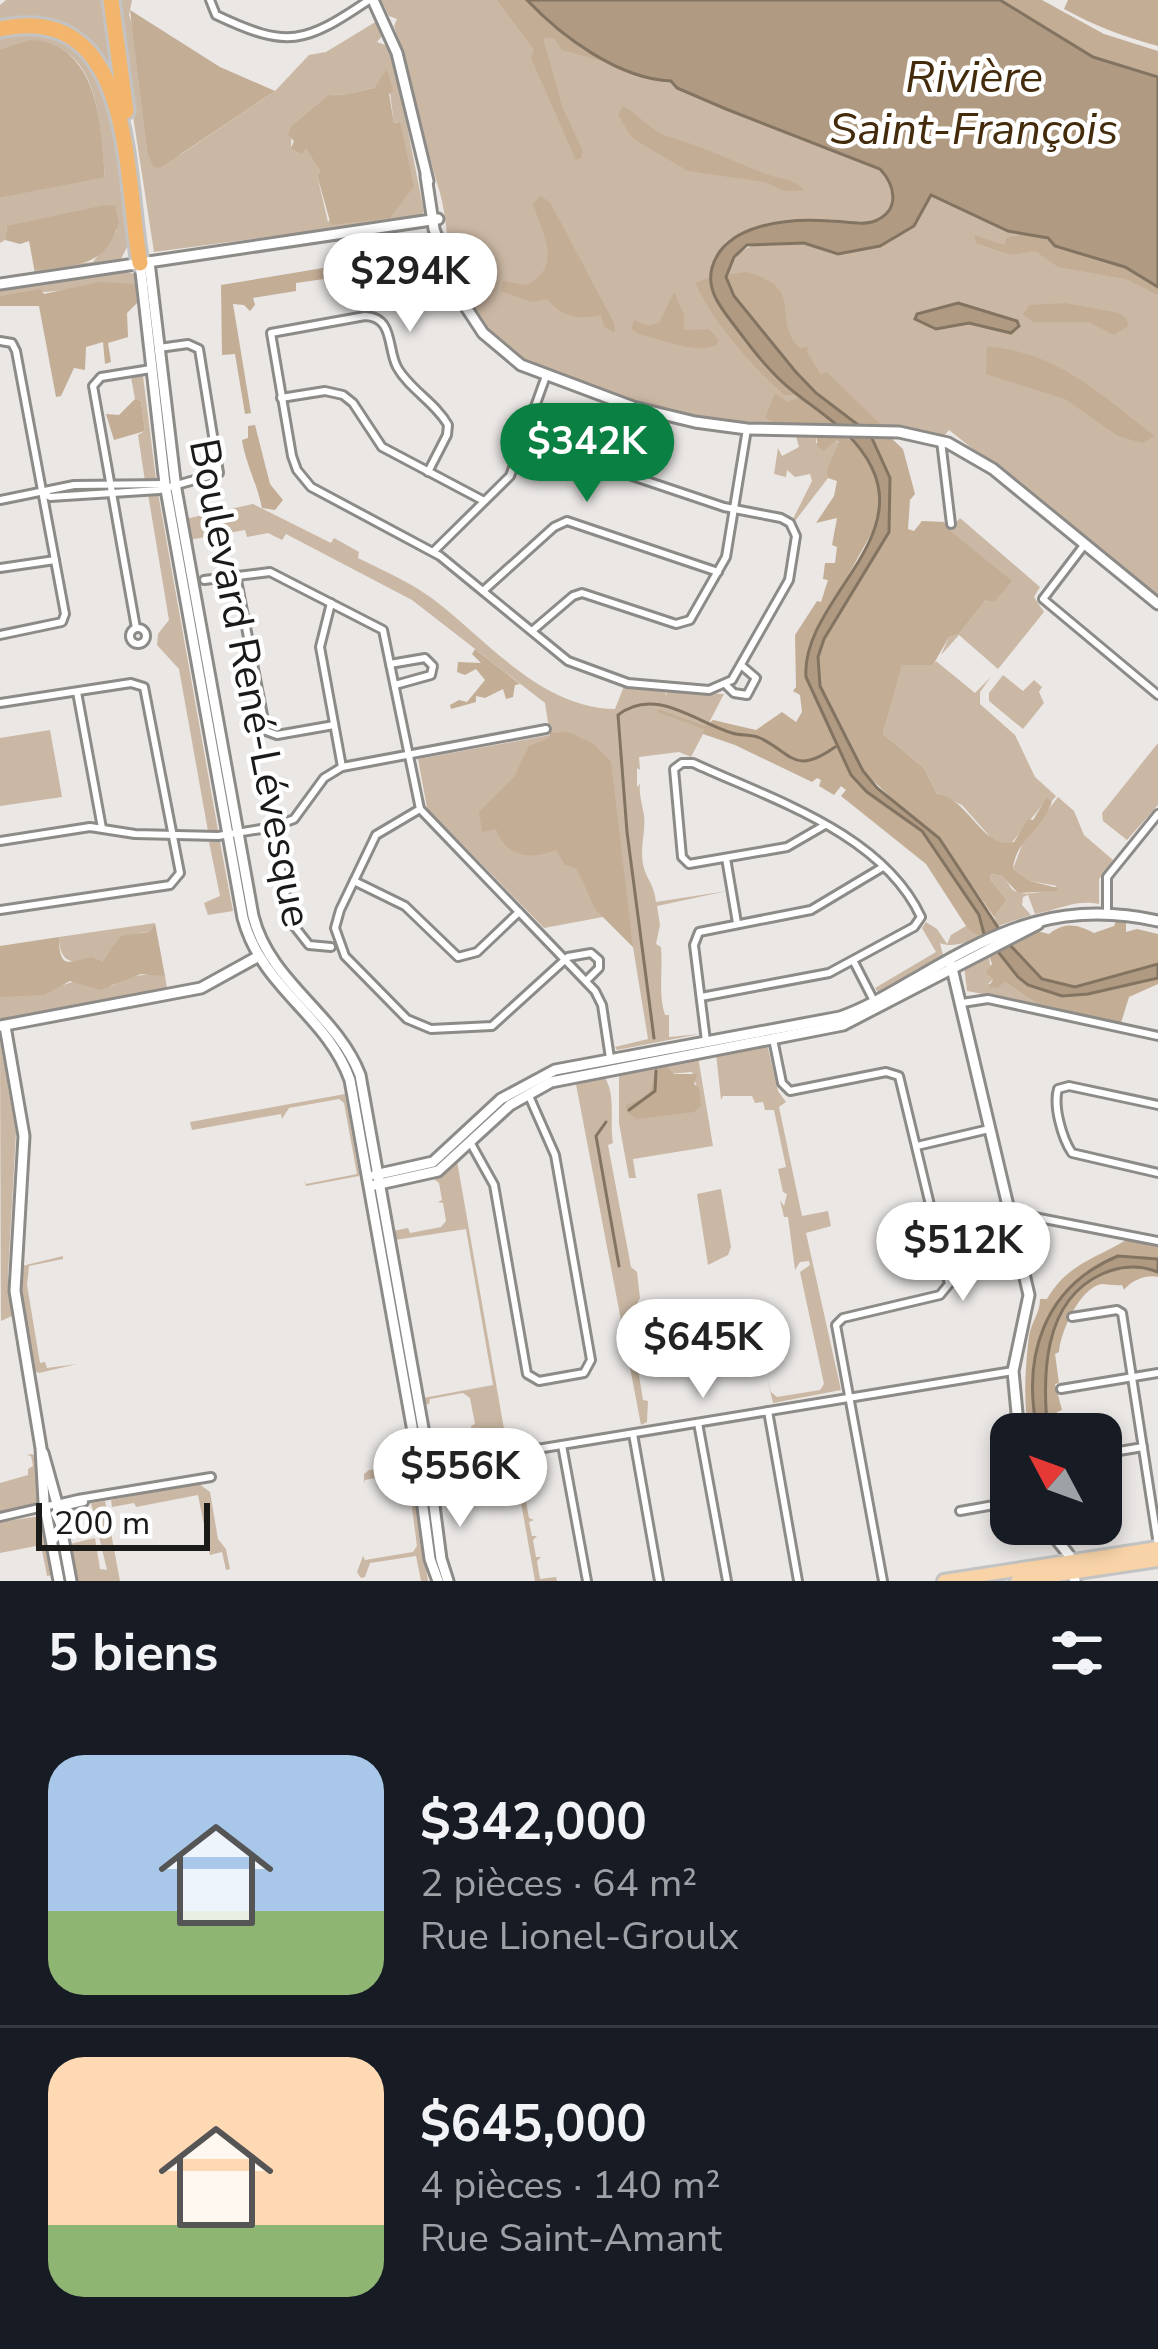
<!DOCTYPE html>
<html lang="fr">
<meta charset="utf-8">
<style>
body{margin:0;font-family:"Nunito Sans",sans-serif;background:#20242c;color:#f1f3f6;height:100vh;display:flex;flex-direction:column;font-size:45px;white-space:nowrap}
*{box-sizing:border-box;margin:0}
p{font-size:39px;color:#9ea1a6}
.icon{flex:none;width:66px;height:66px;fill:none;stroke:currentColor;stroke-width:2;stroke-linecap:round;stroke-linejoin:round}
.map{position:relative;height:1581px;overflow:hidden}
.panel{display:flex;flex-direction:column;background:#171b24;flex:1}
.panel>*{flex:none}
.needle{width:78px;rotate:311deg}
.buttons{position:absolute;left:990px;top:1413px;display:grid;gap:24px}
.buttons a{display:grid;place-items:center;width:132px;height:132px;border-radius:24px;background:#171b24;box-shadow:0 6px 18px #0003;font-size:60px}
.scale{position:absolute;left:36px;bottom:30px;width:174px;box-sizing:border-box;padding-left:12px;border:6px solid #1a1a19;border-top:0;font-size:33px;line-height:42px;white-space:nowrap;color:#1a1a19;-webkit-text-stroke:9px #fff;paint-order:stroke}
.price{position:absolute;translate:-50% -102px;padding:0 27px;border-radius:42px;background:#fff;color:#222;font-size:39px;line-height:78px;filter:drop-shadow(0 3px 6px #0008)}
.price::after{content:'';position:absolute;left:50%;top:72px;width:36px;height:27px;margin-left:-18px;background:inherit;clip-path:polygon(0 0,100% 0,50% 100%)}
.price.current{background:#0b8043;color:#fff}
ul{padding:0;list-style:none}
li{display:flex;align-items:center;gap:36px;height:300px;padding:0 48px}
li+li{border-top:3px solid #363941}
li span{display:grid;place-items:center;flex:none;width:336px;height:240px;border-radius:36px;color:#555}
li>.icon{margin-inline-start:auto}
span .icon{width:144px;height:144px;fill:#fffc;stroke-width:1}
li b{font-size:51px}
h2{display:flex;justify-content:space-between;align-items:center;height:144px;padding:0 48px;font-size:51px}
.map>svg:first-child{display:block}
.green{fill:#cbb8a4;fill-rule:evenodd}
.forest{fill:#c3ad95}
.water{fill:#b09a82;stroke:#837462;stroke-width:3}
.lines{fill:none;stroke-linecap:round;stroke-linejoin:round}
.stream{stroke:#837462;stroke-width:3}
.street-casing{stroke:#8d8b88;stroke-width:12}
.secondary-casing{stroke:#8d8b88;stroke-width:15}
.primary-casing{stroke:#c3c3c3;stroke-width:18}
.highway-casing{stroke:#c3c3c3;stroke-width:21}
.street{stroke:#fff;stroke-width:6}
.secondary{stroke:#fff;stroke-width:9}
.primary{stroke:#f8d3a7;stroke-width:12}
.highway{stroke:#f3b56c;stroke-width:15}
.labels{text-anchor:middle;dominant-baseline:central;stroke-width:9;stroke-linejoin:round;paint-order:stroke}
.street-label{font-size:42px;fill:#1a1a19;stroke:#fff}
.water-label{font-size:45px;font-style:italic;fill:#432b0b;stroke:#fff}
</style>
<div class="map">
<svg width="1158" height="1581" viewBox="0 0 1158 1581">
<rect width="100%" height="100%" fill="#eae7e5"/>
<g class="green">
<path d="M6 0H108L123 111C100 46 78 6 0 26V5Z"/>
<path d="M115 0H132L129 15 180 155 275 91 309 55 326 52 377 21 383 35 377 42 388 46 395 65 424 212 418 217 154 252ZM387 70 394 123 399 122 328 222 317 175 320 171 306 147H291L292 125 328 95C346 96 357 91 374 88Z"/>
<path d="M381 0H527C567 42 615 65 671 81L677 88 726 109 880 169C896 186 901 211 874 221 859 226 842 221 827 220 800 219 760 224 735 236 719 244 716 258 710 273L766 366 838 426C739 425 680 419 586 386 529 366 479 342 457 281 446 251 448 222 440 193 423 138 413 80 394 26L397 19 389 16Z"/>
<path d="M53 29 101 70 116 139 130 241 121 259 34 272V268L93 262 117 230 7 226 5 240 0 243V198L105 176C99 105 95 20 0 49V34Z"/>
<path d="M931 194 1158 287V596L949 430 943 437 906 428 861 426 816 393 762 334 726 276C740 214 834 260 878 247 904 239 916 215 931 194Z"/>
<polygon points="127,272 135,274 136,284 0,296 0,291"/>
<polygon points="143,376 156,479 145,481 138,435 145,431 141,401 135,399 131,377"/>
<polygon points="796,436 816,436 816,443 836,440 840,444 828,478 795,521 793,519 812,481 810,474 795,477 787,470 786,477 774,474 778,448 782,456 799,447"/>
<polygon points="158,493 218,830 208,831 179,669 157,645 158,634 169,620 148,494"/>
<path d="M253 504 331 543 334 538 359 552 358 558C384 571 410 582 433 599 488 641 541 708 615 709L624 686 665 690 666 696 667 691 724 694 691 757 679 752 639 757 640 770 637 768V787L640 784C639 793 641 799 643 810 648 829 638 847 644 868 647 880 654 884 656 902L727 891 657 906 660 925 656 944 661 947C663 971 658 994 665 1015H669V1037L700 1034 617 1050 615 1047 648 1039 633 947 603 917 544 928 427 808 418 759 550 735 545 703 412 600 286 534 282 540 268 533 247 537 245 530 189 540 185 519Z"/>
<polygon points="960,518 1040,587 1034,597 1044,612 998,669 959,635 941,655 949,637 959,634 986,600 946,525 951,528"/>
<polygon points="936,661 975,693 991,677 980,692 980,704 1015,735 1035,777 1056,796 1052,801 1048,798 1009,846 992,839 962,805 937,794 924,768 883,734 902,664 933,665"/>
<polygon points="1003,675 1023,691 1034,680 1042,687 1039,692 1044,703 1023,729 989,701 989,693"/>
<polygon points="50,730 62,797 0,806 0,738"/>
<polygon points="1158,743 1158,805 1127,840 1103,821 1102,813"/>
<path d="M1058 797 1074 811 1084 835 1113 860 1099 879V904C1075 899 1058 910 1035 914L1028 895 1023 897 1022 905 1031 915 998 926 994 917 1007 900 990 879 991 874 1002 876C1007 880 1009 886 1013 890 1022 897 1049 892 1057 886L1030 881 1013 869 1023 842Z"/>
<polygon points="209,842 220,842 233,911 208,915 204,903 220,896"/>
<path d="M926 922 937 929 947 944 951 935 966 926 979 936C967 943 952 948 940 943L943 955 878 992 875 988 936 952 922 928Z"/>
<path d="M155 923 149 932C129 933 114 944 102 961L93 957C71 967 59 961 59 937Z"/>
<polygon points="988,953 993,979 988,984 1005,982 1037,1004 967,991 964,966"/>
<polygon points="156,973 165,976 167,988 0,1019 0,997 4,995 32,995 78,980 112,986 129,977"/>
<polygon points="0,1040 16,1133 8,1275 12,1316 1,1321"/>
<polygon points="764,1045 768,1048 778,1091 786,1102 779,1107 802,1216 828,1211 831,1226 806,1233 841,1390 773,1403 767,1377 771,1392 777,1397 820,1390 824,1384 800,1272 810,1265 809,1261 800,1262 795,1270 788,1217 784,1217 780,1200 784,1206 787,1194 783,1192 778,1169 786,1167 774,1110 765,1110 763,1102 755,1103 752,1096 723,1096 721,1100 716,1053"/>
<path d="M698 1057 713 1146 633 1159 636 1178H629L619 1123V1075L623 1071ZM692 1072 700 1097 635 1116 632 1112 653 1093 655 1075Z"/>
<path d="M603 1075C617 1093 609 1121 613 1143L608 1145 631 1267 637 1272 640 1298 630 1317 633 1354 640 1356 636 1357 643 1400 648 1401 647 1422 641 1425 575 1079Z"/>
<polygon points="345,1094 359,1173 359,1176 354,1177 306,1186 304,1180 306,1184 357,1174 344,1103 339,1099 289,1108 282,1119 281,1114 192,1130 190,1122"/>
<polygon points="457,1161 507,1446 473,1447 471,1426 475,1424 470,1398 463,1393 430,1399 429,1404 424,1405 423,1398 493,1385 466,1229 395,1240 393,1231 408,1228 410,1233 441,1227 446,1221 443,1203 438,1202 442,1200 439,1183 434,1179"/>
<polygon points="721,1189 731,1247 728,1255 708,1265 697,1194"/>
<polygon points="63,1256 63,1259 29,1266 27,1285 40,1363 45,1362 47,1368 77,1364 39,1373 35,1371 22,1293 22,1266"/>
<polygon points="27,1455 32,1454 35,1456 39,1502 0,1512 0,1483 28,1475 28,1469 33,1466 31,1456"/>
<polygon points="517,1458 513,1468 511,1464 491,1468 496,1499 516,1495 517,1490 528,1493 525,1496 529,1518 534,1520 529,1522 532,1536 537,1536 533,1540 536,1557 541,1557 537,1561 540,1579 556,1577 557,1581 535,1581 520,1497 439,1505 485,1499 483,1483 489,1482 486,1466 478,1466 477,1460"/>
<polygon points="410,1466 428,1581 421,1581 416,1556 370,1563 365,1577 361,1578 357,1572 363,1556 365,1560 413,1552 417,1546 408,1477 402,1473 365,1480 364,1483 364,1474 369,1470"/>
<polygon points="198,1483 210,1492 218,1539 226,1549 230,1569 226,1570 222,1552 210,1555 198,1495 136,1507 134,1503 112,1507 111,1500"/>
<polygon points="105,1501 120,1581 77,1581 70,1544 95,1538 100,1569 107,1570 91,1503"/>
<polygon points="41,1516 52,1575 47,1576 41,1545 0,1553 0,1522"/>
</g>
<g class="forest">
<polygon points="497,0 527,0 560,32 601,55 599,60 562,50 554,38 543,38 562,106 583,152 581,158 576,160 531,58 534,50"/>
<polygon points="1000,0 1042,0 1104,34 1158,51 1158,77 1093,57"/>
<path d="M1068 0H1158V46C1124 37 1095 26 1064 9Z"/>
<polygon points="130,10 220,67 275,91 160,168 154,167 148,155"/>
<path d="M31 40C98 44 101 123 105 177L0 198V49Z"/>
<path d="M387 69 393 91 389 94 394 123 400 122 414 186 390 218 331 225 317 175 320 171 306 148 302 154 291 148 294 141 288 135 292 125 328 95C346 96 357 91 374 88Z"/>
<path d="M623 106C638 114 652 132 669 137 699 145 731 160 763 173 778 179 796 179 804 190L785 191 764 182 688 171 632 138 618 115Z"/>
<path d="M540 196 550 202 614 323 615 333 604 327 601 315C579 320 562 317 547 299L531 302 501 291 503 281 526 285C565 267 541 231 533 204Z"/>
<path d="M105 205 115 206 119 222C105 267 80 264 40 270L34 268 29 241 20 244 5 240 7 226Z"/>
<path d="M974 235 1004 245 1007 238C1025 233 1042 233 1056 246L1125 267 1158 287V295L1126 279 1058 267 1035 251 1011 255 976 243Z"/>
<polygon points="341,265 342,285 326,287 324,279 296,283 296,291 253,298 255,305 250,311 244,305 233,304 251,413 245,414 235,354 222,355 221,285"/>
<path d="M746 272C809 289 769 318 800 348L808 347 807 352 821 375 826 372C847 389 863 410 885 427 875 427 865 428 857 423 825 407 730 308 727 275Z"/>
<path d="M710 277 716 302 745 343 794 395H784C749 363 715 325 695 283Z"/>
<polygon points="99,282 136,284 137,303 127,313 128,337 108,343 111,362 105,364 103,342 86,347 85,370 74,368 61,396 56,397 39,306 0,306 0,296 40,289 44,294"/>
<path d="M674 292 684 314V330L709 329 719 340 717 345C694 355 662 339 638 334L631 329 634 320 648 326 659 323Z"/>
<polygon points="1065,303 1119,313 1127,319 1128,326 1114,335 1089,322 1033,322 1023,314 1030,305"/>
<path d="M987 347C1056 350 1103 397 1155 436L1142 443 1118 436 1065 399 986 374Z"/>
<polygon points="775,393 787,402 801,397 838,426 773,422 765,418"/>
<polygon points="135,399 141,401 145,431 114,440 106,414 119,415"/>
<path d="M255 425 270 484 283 500 275 510 262 508C257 483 246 465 242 440L248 438V426Z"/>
<path d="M816 436H845C875 457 885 490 876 525L819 628 805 666 806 677 851 775 875 798 922 831 979 915 984 933 979 936 968 929 926 864 841 796 846 790 841 786 834 795 819 786 821 780 817 778 812 782 735 745 703 734 704 729 658 712V709L705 726 713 720 756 730 782 712 796 722 802 712 800 695 793 691 796 687 795 635 817 601 821 602 828 580 823 579 825 563H835L837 547 832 545 837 518 816 523 834 496 837 481 828 478 827 470 839 442 836 440 824 451 818 447Z"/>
<path d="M871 436 890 437 903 449 915 494 910 500 908 529 914 531 922 521 944 522 949 530 1012 581 994 602 986 600 959 634 949 637 933 665H902L883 734 924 768 937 794C969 798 983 851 1014 842L1028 819 1033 820 1047 797 1052 801C1044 829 1015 840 1013 869L1030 881 1058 888 1056 891 1018 893 1002 876 991 874 990 879 1007 900 994 917 950 854 863 771 820 685 818 657 824 640 889 532 890 478Z"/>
<polygon points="475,649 520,684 515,685 513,697 506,699 503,689 485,698 476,696 476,702 451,709 450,705 459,700 467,702 485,680 476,669 465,675 457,672 458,662 481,663 472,654"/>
<path d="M568 732 594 744 611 762 633 947 596 910 576 868 565 865 556 850C532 860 506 858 496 829L482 832 479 812 514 777 529 746 549 738 550 733Z"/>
<path d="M1116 921H1126V932L1137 929 1158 934V964C1124 971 1078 1001 1044 980 1030 972 1019 956 1009 944L1037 931 1049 934C1065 922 1076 924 1094 933L1114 926Z"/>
<path d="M155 923 165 976 141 974 100 990 70 981 44 995 0 997V946L59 937C59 973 71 960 93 957L102 961 121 936 149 932Z"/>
<path d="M995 949C1044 1019 1090 988 1158 978V984L1129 997 1121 1023 1037 1004 1005 982 997 988 989 987 993 979 986 972 992 964 988 953Z"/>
<polygon points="664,1064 674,1074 697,1074 694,1084 699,1088 701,1106 694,1112 637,1119 627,1112 626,1105 649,1097 656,1068"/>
<path d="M1126 1240 1158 1245V1259L1118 1256 1071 1286 1036 1353 1032 1396 1038 1434H1029C1023 1400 1025 1370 1029 1336 1031 1322 1040 1314 1040 1299H1047C1067 1264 1095 1259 1126 1240Z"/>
<path d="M1141 1267 1158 1272V1277C1147 1274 1130 1281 1124 1290L1122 1285C1115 1286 1109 1284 1102 1284 1080 1287 1060 1333 1059 1352L1055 1354 1059 1383 1055 1384 1062 1410 1057 1412 1062 1434H1048C1040 1359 1047 1270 1141 1267Z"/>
</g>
<g class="water">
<path d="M527 0H1000L1093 57 1158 77V287L1125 267 1055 246 1048 238 1008 231 931 195 914 226 880 246 838 254 804 243 747 245 734 257 726 277 734 296 795 371 816 393 870 434 890 478 889 532 824 639 818 657 820 686 863 771 877 788 939 838 1009 944 1042 979 1075 987 1158 964V978L1088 994 1062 996 1028 985 1018 977 984 934 979 915 922 831 867 792 851 775 806 677C801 605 909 543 872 468 856 434 823 415 794 392 770 373 752 349 734 325 721 308 706 290 712 268 724 223 790 218 830 221 844 221 862 226 875 221 901 210 895 185 880 169L726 109 677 88 671 81C619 79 562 37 527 0Z"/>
<polygon points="958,303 1017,321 1019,326 1011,333 969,323 936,329 915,319 917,314"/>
<path d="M1118 1256 1158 1259V1272C1140 1265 1120 1266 1102 1274 1042 1301 1042 1377 1048 1434H1038C1021 1358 1043 1287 1118 1256Z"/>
</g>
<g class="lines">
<g class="stream">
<path d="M654 1038 627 832 618 715C655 686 695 722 732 733 741 736 752 734 760 738 792 753 794 776 835 747"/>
<polyline points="629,1110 655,1091 656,1071"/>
<polyline points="606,1122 596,1136 619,1266"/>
</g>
<g class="street-casing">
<g id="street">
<path d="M210 0 216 15C288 49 304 44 369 0"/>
<polyline points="0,341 12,343 16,351 65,614 62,622 0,635"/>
<polyline points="281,398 325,391 343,395 353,403 382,447 484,501"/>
<polyline points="941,441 951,524"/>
<path d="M428 472 447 435 448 425C436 403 409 389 397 367 387 348 394 317 365 316L271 333 292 456 297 470 311 487 440 556 568 661 628 683 709 690 732 680 789 580 796 536 790 523 781 518 724 507 525 440"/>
<polyline points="43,493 50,497 159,490 219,473 199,349 188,344 159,348"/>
<polyline points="0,500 74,485 166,484"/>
<polyline points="1085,544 1043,599 1158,695"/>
<polyline points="434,551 510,476 546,376"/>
<polyline points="0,568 55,560"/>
<polyline points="236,575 266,731 277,735 334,725"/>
<polyline points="204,580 270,572 383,630 420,809 595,991 602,1005 610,1058"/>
<polyline points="483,591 554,527 567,521 718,572"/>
<polyline points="331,603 320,647 342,767"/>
<polyline points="136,628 93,386 101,377 151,369"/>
<circle cx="138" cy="636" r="8"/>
<polyline points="532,631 573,596 582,593 676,624 690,620 726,557 747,429"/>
<polyline points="390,664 425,658 433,666 431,675 395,685"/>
<polyline points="726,685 734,693 747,695 756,678 742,666"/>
<polyline points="77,692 102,828"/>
<polyline points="0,703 131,683 144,687 180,873 170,885 0,910"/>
<polyline points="420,809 376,835 340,910 335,928 345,956 407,1019 431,1029 492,1026 568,957 591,953 599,960 599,968 586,981"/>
<polyline points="273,827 291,922 309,945 331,947"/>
<polyline points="0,841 90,827 135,834 218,836 273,827 294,819 324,778 342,767 546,729"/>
<polyline points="726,858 737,923"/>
<polyline points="354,881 405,906 458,957 477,952 519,912"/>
<polyline points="1107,915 1107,877 1158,814"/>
<polyline points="854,962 874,1001"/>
<path d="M701 997 829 973 914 927 921 917C882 833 771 799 693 763H682L674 769 682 857 689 864 787 847 825 825"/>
<polyline points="962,1003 988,999 1158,1036"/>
<polyline points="773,1039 782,1083 790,1091 886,1072 899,1076 949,1284 940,1295 843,1318 836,1325 883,1581"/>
<polyline points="706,1041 694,945 699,932 811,910 883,867"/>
<path d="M1158 1105 1069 1086 1058 1089C1053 1106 1062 1138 1072 1153L1158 1173"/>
<polyline points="470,1142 494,1185 527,1374 539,1381 584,1373 591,1360 555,1155 529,1096"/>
<polyline points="917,1146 989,1129"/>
<polyline points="1012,1218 1029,1216 1158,1241"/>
<polyline points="1072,1317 1117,1310 1122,1313 1158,1545"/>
<polyline points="1061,1389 1158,1373"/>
<polyline points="768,1411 798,1581"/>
<polyline points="698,1423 727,1581"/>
<polyline points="633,1434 659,1581"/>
<polyline points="562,1445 587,1581"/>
<polyline points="1101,1454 1143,1447"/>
<polyline points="429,1455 525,1451 1013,1371"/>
<polyline points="57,1508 84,1502"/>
<polyline points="960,1511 1011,1502"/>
<polyline points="0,1517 78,1499 211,1477"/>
</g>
</g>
<g class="secondary-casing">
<g id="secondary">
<polyline points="373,0 397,53 428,181"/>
<polyline points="426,176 434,229 458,295 483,333 521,365 633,407 695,422 747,429 899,432 948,443 993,469 1158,604"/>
<path d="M149 262 176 489 253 916C270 983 336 1013 360 1075L426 1445 441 1559 448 1581"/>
<path d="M140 263 165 484 243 918C262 989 327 1015 350 1080L412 1426 430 1559 438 1581"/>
<polyline points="0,284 438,219"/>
<polyline points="951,964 1029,1295 1013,1371 1019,1434"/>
<polyline points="0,1026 201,988 259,956"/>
<polyline points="5,1026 24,1136 15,1291 41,1448 44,1502 59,1581"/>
<path d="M375 1175 433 1162 501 1099 555 1070 840 1017C869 1007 895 990 922 975 1002 928 1063 900 1158 921"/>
<polyline points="375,1185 438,1171 510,1105 551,1082 843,1025 1038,924"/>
<polyline points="43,1453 56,1500 71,1581"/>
<polyline points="1044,1524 1069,1555 1075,1581"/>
</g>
</g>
<g class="primary-casing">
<g id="primary">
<polyline points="944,1581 1158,1548"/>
<polyline points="1017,1581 1158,1560"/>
</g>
</g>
<g class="highway-casing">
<g id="highway">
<polyline points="111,0 126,111"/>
<path d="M0 29C136 0 124 177 140 263"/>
</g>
</g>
<use href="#street" class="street"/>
<use href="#secondary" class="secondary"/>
<use href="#primary" class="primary"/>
<use href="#highway" class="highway"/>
</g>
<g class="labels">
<g class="street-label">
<text transform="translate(250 683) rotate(79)">Boulevard René-Lévesque</text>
</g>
<g class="water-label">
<text x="974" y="77">Rivière<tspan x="974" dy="52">Saint-François</tspan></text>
</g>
</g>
</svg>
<div class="buttons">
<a><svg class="needle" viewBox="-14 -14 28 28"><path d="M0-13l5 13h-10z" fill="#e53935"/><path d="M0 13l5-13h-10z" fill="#9ea1a6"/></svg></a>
</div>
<div class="scale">200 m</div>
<b class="price" style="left:410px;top:335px">$294K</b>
<b class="price current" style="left:587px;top:505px">$342K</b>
<b class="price" style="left:963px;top:1304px">$512K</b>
<b class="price" style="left:703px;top:1401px">$645K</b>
<b class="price" style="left:460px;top:1530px">$556K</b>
</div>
<section class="panel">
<h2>5 biens<svg class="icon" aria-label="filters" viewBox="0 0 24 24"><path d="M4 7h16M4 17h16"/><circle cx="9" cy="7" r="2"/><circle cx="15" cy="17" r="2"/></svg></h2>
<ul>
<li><span style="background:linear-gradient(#a9c7e8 65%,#8fb573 0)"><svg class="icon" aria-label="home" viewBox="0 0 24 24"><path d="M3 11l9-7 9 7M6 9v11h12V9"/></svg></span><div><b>$342,000</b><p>2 pièces · 64 m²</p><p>Rue Lionel-Groulx</p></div></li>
<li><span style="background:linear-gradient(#ffd9b3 70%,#8fb573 0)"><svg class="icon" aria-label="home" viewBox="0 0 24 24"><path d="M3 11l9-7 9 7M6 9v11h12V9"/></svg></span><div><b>$645,000</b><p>4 pièces · 140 m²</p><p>Rue Saint-Amant</p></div></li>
</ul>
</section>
